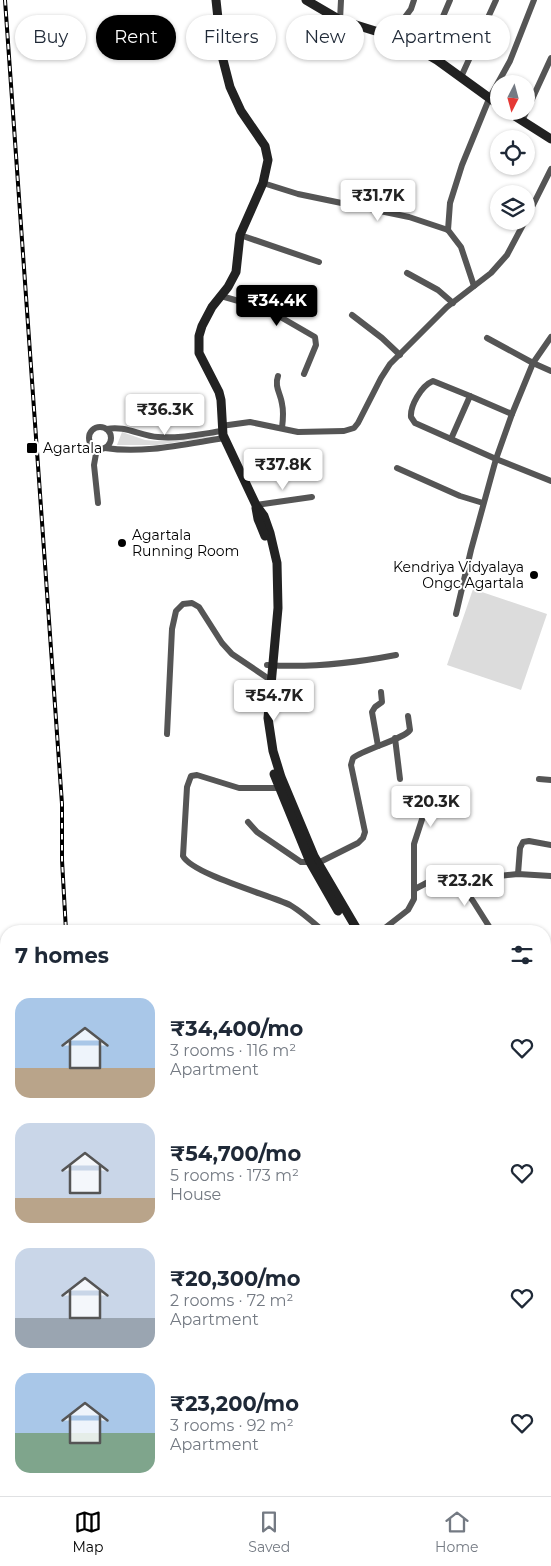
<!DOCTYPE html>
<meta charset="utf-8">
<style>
body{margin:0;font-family:Montserrat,sans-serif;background:#f2f2f3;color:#1f2937;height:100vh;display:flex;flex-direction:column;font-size:19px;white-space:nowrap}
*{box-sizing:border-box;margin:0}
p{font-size:16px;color:#747a83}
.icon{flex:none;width:28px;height:28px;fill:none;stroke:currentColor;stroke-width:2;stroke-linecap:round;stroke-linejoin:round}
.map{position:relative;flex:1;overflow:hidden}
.details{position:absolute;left:0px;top:925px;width:551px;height:571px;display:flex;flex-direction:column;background:#fff;border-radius:20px 20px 0 0;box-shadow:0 1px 4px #0004}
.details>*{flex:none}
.banner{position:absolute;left:15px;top:15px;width:521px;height:45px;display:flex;gap:10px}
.needle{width:32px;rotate:186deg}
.fabs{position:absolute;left:490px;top:75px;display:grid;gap:10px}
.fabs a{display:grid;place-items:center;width:45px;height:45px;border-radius:50%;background:#fff;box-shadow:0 1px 4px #0004;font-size:25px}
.price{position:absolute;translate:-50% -42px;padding:0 11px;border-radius:5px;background:#fff;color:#222;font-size:16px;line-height:32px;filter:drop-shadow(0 1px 2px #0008)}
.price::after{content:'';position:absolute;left:50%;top:30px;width:15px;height:11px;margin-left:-8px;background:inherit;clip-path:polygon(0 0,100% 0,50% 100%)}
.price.current{background:#000;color:#fff}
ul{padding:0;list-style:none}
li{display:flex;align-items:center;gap:15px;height:125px;padding:0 15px}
li span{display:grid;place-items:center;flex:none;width:140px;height:100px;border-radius:15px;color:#555}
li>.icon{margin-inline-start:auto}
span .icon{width:60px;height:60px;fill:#fffc;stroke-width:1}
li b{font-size:21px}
h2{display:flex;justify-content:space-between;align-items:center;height:60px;padding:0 15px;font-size:21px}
.pill{padding:0 18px;border-radius:22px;background:#fff;box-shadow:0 1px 4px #0004;font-size:18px;line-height:45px}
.pill.current{background:#000;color:#fff}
.dock{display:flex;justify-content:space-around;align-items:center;height:70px;border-top:1px solid #e0e1e3;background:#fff;font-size:14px;color:#747a83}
.dock a{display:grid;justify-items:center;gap:2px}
.dock .current{color:#000}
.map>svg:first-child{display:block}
.green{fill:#dcdcdc}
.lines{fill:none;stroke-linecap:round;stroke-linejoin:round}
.primary-casing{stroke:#dbdbdb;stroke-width:12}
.street{stroke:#555;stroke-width:6}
.secondary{stroke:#222;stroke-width:9}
.primary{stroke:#000;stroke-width:10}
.rail-casing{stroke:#000;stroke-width:4}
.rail{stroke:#fff;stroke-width:2;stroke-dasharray:5.5;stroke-linecap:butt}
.poi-dot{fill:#000;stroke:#fff;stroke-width:2}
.labels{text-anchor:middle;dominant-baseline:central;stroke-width:4;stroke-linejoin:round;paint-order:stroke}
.poi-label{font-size:14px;fill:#000;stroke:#fff;text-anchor:start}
</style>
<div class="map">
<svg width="551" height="1496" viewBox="0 0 551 1496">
<rect width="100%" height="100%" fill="#fff"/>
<g class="green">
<polygon points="122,432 145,440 157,441 217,436 157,445 117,445"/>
<polygon points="473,589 547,614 521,690 447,665"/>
</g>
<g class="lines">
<g class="primary-casing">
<g id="primary">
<polyline points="545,1121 551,1108"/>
<polyline points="490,1496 490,1490"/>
</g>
</g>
<g class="street">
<polyline points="340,20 341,0"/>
<polyline points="391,36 411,9 414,0"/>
<polyline points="427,54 450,0"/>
<polyline points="461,77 496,0"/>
<polyline points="522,121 551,58"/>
<polyline points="263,183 298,194 409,217 448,230 461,247 474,286"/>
<polyline points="526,219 551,169"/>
<polyline points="448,230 450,203 462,165 489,99 510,61 534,0"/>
<polyline points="240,235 319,262"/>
<polyline points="407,273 438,290 453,303"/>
<polyline points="221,296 249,304 277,315 315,337 316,345 304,374"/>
<polyline points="352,315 382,338 400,355"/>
<polyline points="487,338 533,363 551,371"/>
<path d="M278 376C274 387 281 394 282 404 284 412 283 420 282 428"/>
<path d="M470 396 433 381C421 386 410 406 411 417L415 423 496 459 551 481"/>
<polyline points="221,426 250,422 298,432 344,431 354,428 358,423 381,378 390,364 447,307 491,273 507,255 525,221"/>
<circle cx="100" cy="438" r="11"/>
<path d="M107 429C124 425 141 436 158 437 179 439 201 434 222 431"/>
<polyline points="451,439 470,396 512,414"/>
<polyline points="97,448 94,465 98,503"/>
<path d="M105 448C144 454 185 444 224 438"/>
<polyline points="397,468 460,496 483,503"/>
<polyline points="256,505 312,497"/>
<polyline points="456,614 471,550 496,459 512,414 533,363 551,337"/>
<path d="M267 665C310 668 354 663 396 655"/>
<polyline points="167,734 172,629 176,611 183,604 192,603 199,607 222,643 232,654 266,677"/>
<polyline points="395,738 400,779"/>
<polyline points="378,746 372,712 375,707 382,702 381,692"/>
<polyline points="539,779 551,780"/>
<path d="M279 788H239L197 775 191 776 187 787 183 856C192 874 269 895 290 905 302 912 313 922 323 931"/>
<polyline points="248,822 257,832 301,862 310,862"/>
<path d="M318 863 358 843 363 838 365 832 351 765 353 758C364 749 404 739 410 730L408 716"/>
<polyline points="452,873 473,901 492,931"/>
<polyline points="518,874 520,848 523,842 529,841 551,845"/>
<polyline points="415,889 434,879 460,872 499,876 518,874 551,876"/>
<polyline points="381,931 408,910 414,899 414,844 427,804"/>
<polyline points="545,1053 551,1057"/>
<polyline points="0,1174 6,1175"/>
<polyline points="545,1179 551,1180"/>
<polyline points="0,1264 6,1255"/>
<polyline points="0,1300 6,1302"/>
<polyline points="545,1348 551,1349"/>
<polyline points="0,1357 6,1359"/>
<polyline points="0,1382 6,1383"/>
<polyline points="0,1460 6,1463"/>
<polyline points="545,1476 551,1476"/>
<polyline points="72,1490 98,1496"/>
<polyline points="265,1490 267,1496"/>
<polyline points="204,1496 206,1490"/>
<polyline points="356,1496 357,1490"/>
</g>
<g class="secondary">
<polyline points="216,0 222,56 230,87 241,111 265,146 268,160 263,183 240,235 236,272 228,287 212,307 202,326 199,336 199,353 219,392 221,400 223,435 256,505 264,516 270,533 277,563 278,608 268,718 273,751 281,777 314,856 358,931"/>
<polyline points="306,0 340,20 401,39 437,60 499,105"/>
<polyline points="507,111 551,139"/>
<polyline points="256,508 258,519 265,536"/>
<polyline points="274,774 310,862 338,911"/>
</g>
<use href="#primary" class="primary"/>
<g class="rail-casing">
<g id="rail">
<polyline points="5,0 62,804 62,860 66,931"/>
<polyline points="0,1259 6,1251"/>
<polyline points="545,1404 551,1407"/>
</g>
</g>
<use href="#rail" class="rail"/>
</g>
<g class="poi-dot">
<rect x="26" y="442" width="12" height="12" rx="2.5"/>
<circle cx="122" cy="543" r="5"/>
<circle cx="534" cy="575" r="5"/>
</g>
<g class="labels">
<g class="poi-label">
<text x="43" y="448">Agartala</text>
<text x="132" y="535">Agartala<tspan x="132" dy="16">Running Room</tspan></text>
<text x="524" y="567" text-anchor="end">Kendriya Vidyalaya<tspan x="524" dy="16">Ongc Agartala</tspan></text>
</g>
</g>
</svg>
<div class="fabs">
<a><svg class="needle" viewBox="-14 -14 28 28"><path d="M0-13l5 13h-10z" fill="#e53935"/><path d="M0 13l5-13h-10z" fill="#747a83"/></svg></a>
<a><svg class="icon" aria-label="locate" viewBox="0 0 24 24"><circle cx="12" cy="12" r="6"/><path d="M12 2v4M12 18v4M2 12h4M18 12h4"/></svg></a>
<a><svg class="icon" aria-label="layers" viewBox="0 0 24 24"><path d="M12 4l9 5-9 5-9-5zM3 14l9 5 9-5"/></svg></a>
</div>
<b class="price" style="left:378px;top:222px">₹31.7K</b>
<b class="price current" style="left:277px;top:327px">₹34.4K</b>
<b class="price" style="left:165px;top:436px">₹36.3K</b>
<b class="price" style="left:283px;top:491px">₹37.8K</b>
<b class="price" style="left:274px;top:722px">₹54.7K</b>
<b class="price" style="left:431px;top:828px">₹20.3K</b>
<b class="price" style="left:465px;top:907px">₹23.2K</b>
<div class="banner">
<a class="pill">Buy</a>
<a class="pill current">Rent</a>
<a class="pill">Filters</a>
<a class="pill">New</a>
<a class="pill">Apartment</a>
</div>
<section class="details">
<h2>7 homes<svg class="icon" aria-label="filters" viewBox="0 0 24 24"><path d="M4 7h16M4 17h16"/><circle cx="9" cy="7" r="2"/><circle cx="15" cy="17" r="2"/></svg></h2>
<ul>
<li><span style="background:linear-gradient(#a9c7e8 70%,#b9a48a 0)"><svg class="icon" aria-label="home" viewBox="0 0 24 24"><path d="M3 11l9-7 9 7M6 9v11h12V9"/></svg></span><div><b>₹34,400/mo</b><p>3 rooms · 116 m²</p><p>Apartment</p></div><svg class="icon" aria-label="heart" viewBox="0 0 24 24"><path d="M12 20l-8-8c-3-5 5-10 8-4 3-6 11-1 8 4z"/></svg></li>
<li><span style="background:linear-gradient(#c9d6e8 75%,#b9a48a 0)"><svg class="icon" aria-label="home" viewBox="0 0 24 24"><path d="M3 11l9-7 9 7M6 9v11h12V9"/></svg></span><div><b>₹54,700/mo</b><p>5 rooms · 173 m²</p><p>House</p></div><svg class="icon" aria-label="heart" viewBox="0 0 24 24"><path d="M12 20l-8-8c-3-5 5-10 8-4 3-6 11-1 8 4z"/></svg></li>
<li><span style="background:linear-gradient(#c9d6e8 70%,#9aa5b1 0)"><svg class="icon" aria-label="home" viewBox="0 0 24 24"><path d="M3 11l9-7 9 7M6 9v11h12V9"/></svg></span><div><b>₹20,300/mo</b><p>2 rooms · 72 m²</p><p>Apartment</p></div><svg class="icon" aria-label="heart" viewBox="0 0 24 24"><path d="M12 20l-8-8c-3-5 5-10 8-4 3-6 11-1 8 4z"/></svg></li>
<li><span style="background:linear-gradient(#a9c7e8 60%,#7fa58c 0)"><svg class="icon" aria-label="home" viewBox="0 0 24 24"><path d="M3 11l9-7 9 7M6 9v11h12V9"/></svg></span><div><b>₹23,200/mo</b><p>3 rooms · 92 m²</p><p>Apartment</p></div><svg class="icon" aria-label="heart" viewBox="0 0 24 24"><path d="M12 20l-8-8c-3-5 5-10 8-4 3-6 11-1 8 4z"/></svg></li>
</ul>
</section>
</div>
<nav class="dock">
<a class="current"><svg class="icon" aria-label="map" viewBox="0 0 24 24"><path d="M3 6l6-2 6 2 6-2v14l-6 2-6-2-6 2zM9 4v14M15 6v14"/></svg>Map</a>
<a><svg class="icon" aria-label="saved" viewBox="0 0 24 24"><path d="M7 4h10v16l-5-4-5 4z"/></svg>Saved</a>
<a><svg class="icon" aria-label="home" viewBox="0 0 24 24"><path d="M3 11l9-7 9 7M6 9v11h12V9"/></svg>Home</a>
</nav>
